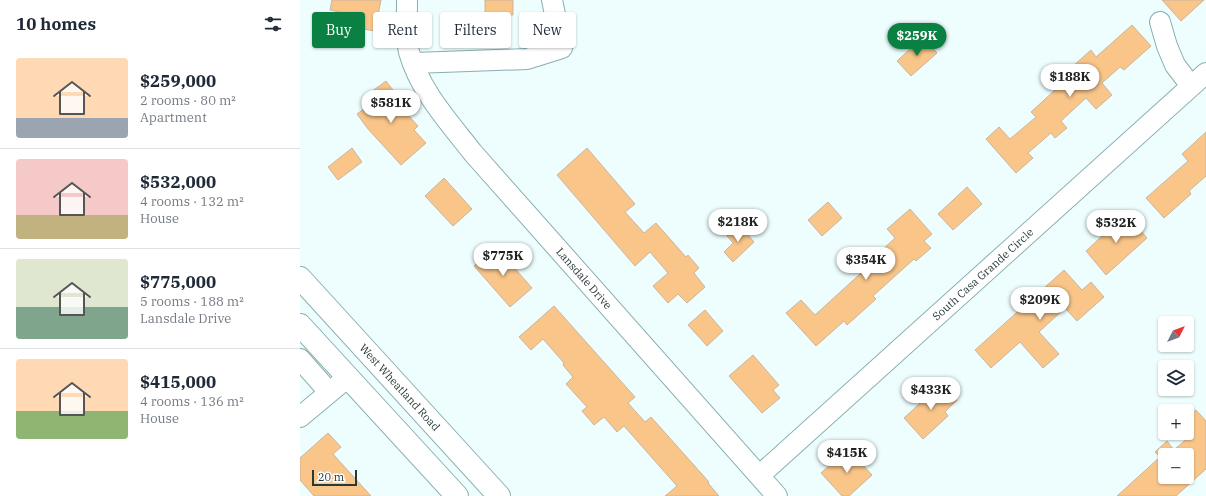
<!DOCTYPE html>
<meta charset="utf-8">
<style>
body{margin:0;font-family:"IBM Plex Serif",serif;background:#f2f2f3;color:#1f2937;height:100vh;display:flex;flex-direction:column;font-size:15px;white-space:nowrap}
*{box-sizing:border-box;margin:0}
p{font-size:13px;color:#747a83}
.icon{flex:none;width:22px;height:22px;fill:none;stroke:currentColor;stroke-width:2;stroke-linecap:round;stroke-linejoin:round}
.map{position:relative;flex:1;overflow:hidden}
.sheet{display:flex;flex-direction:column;background:#fff;width:300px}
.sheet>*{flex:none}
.guide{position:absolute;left:12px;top:12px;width:380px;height:36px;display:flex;gap:8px}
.needle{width:26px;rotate:48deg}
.tools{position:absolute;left:858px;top:316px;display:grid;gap:8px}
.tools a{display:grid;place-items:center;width:36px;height:36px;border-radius:4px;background:#fff;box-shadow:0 1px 3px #0004;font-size:20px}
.scale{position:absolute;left:12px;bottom:10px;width:45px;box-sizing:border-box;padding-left:4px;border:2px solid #293939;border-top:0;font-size:11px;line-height:14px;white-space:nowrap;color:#293939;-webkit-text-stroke:3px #fff;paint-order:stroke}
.price{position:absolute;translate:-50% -34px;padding:0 9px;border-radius:14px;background:#fff;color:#222;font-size:13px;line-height:26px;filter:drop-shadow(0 1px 2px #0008)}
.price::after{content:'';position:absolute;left:50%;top:24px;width:12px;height:9px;margin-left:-6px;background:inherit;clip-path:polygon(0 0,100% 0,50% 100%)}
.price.current{background:#0b8043;color:#fff}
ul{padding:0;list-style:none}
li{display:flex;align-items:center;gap:12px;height:100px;padding:0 16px}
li+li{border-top:1px solid #e0e1e3}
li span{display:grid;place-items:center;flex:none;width:112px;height:80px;border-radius:4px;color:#555}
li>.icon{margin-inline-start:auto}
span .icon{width:48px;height:48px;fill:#fffc;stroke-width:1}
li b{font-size:17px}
h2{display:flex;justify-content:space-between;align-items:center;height:48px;padding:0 16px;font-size:17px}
.tag{padding:0 14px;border-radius:4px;background:#fff;box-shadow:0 1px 3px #0004;font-size:14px;line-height:36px}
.tag.current{background:#0b8043;color:#fff}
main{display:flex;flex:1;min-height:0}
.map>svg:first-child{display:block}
.building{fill:#f9c589;stroke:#cbb59d;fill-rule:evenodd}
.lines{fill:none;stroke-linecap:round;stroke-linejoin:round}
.minor-casing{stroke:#88afb0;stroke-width:22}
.major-casing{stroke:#88afb0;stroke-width:24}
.minor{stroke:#fff;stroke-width:20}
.major{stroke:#fff;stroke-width:22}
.labels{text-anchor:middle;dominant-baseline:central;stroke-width:3;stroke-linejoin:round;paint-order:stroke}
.street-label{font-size:11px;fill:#293939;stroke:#fff}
</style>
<main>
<section class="sheet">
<h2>10 homes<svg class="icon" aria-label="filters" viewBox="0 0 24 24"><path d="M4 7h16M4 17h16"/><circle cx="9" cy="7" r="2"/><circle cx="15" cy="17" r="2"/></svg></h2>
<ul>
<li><span style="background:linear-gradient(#ffd9b3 75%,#9aa5b1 0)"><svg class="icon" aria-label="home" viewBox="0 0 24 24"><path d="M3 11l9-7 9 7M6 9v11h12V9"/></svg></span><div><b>$259,000</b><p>2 rooms · 80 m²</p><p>Apartment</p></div></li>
<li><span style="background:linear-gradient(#f6c9c9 70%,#c2b280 0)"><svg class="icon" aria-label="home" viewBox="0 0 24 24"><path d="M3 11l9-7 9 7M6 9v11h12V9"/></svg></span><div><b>$532,000</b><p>4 rooms · 132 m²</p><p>House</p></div></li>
<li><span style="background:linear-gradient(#dfe7d0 60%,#7fa58c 0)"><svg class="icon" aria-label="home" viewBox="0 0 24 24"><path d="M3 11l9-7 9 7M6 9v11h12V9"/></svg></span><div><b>$775,000</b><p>5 rooms · 188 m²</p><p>Lansdale Drive</p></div></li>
<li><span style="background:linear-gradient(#ffd9b3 65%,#8fb573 0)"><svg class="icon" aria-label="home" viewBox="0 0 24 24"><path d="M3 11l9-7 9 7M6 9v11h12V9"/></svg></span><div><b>$415,000</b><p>4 rooms · 136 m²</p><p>House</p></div></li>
</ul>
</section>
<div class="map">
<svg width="906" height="496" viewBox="0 0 906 496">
<rect width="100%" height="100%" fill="#eefefe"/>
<g class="building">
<polygon points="32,0 81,0 75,31 57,28 59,16 30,10"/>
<polygon points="185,0 213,0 213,15 185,14"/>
<polygon points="862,0 904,0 881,21"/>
<polygon points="832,25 851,46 824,70 820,67 802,83 812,95 796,109 786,98 761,121 767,128 755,138 751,133 728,153 733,158 716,173 686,139 699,127 710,139 736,117 731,112 768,78 764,74 791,50 796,57"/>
<polygon points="623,37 637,53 611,76 597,61"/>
<polygon points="86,81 99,98 95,101 118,126 114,130 126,143 101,165 68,129 57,114 68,106 63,98"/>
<polygon points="906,132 906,176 889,191 891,194 864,218 846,198 888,161 882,154"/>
<polygon points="52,148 62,162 38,180 28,167"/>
<polygon points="287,148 335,204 325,212 344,233 356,223 386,257 388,255 399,268 394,273 405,287 387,303 378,294 368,303 353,286 368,273 350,252 335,266 257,175"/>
<polygon points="144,178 172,209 153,226 125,196"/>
<polygon points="667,187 682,204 653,230 638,214"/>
<polygon points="528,202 542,218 522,236 508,220"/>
<polygon points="610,209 632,234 624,241 631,248 616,261 614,259 573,296 576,299 547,325 544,321 516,346 486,313 501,300 515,315 561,273 559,271 595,238 587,229"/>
<polygon points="826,214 847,238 806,275 786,251"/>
<polygon points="439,225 454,242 433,262 424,252 433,243 427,236"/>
<polygon points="196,247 232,288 210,307 174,266"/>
<polygon points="764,270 782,290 791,282 804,297 777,321 765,308 739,332 759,354 743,368 720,342 691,368 675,350"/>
<polygon points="254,306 335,397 328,403 345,422 351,417 409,482 408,483 419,496 365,496 377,486 324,426 317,432 304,417 294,425 282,411 287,407 266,384 273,377 263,365 264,363 243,339 231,350 219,337"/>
<polygon points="405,310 423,331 407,346 388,325"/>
<polygon points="453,355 479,385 473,390 480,398 462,413 429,376"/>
<polygon points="642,383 657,400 645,412 648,416 623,439 604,418"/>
<path d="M896 410 906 421V469L876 496H817L860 457 855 452 867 441 874 450 893 433 887 426V418ZM865 455H887V477H865Z"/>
<polygon points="28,433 41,447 33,454 71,496 14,496 0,480 0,458"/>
<polygon points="548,449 572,475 549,496 542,496 521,473"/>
</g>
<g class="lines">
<g class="minor-casing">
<g id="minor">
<path id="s1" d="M107 0C107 12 106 41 109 52 120 91 149 122 173 153L477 496"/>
<polyline points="860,22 867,46 875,65 891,86"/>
<polyline points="114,63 227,59 262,48 252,0"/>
<polyline points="0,359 29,392"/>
<polyline points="0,417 48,377"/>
<path id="s2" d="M460 475 906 73"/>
</g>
</g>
<g class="major-casing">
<g id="major">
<path id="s3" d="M0 278 199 496"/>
<polyline points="0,325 157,496"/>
</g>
</g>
<use href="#minor" class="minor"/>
<use href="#major" class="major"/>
</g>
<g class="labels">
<g class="street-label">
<text stroke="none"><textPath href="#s2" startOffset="300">South Casa Grande Circle</textPath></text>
<text stroke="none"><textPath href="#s1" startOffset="340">Lansdale Drive</textPath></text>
<text stroke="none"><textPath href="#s3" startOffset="148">West Wheatland Road</textPath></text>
</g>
</g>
</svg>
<div class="tools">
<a><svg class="needle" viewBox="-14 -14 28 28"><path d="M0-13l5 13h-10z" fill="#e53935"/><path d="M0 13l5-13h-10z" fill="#747a83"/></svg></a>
<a><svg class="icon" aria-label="layers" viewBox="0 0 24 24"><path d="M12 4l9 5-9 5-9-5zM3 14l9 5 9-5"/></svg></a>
<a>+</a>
<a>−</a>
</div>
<div class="scale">20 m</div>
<b class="price current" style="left:617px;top:57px">$259K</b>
<b class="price" style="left:770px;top:98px">$188K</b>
<b class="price" style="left:91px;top:124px">$581K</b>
<b class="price" style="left:438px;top:243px">$218K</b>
<b class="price" style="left:816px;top:244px">$532K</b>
<b class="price" style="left:203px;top:277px">$775K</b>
<b class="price" style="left:566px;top:281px">$354K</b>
<b class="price" style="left:740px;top:321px">$209K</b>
<b class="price" style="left:631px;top:411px">$433K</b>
<b class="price" style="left:547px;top:474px">$415K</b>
<div class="guide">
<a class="tag current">Buy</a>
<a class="tag">Rent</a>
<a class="tag">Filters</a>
<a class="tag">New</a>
</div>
</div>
</main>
